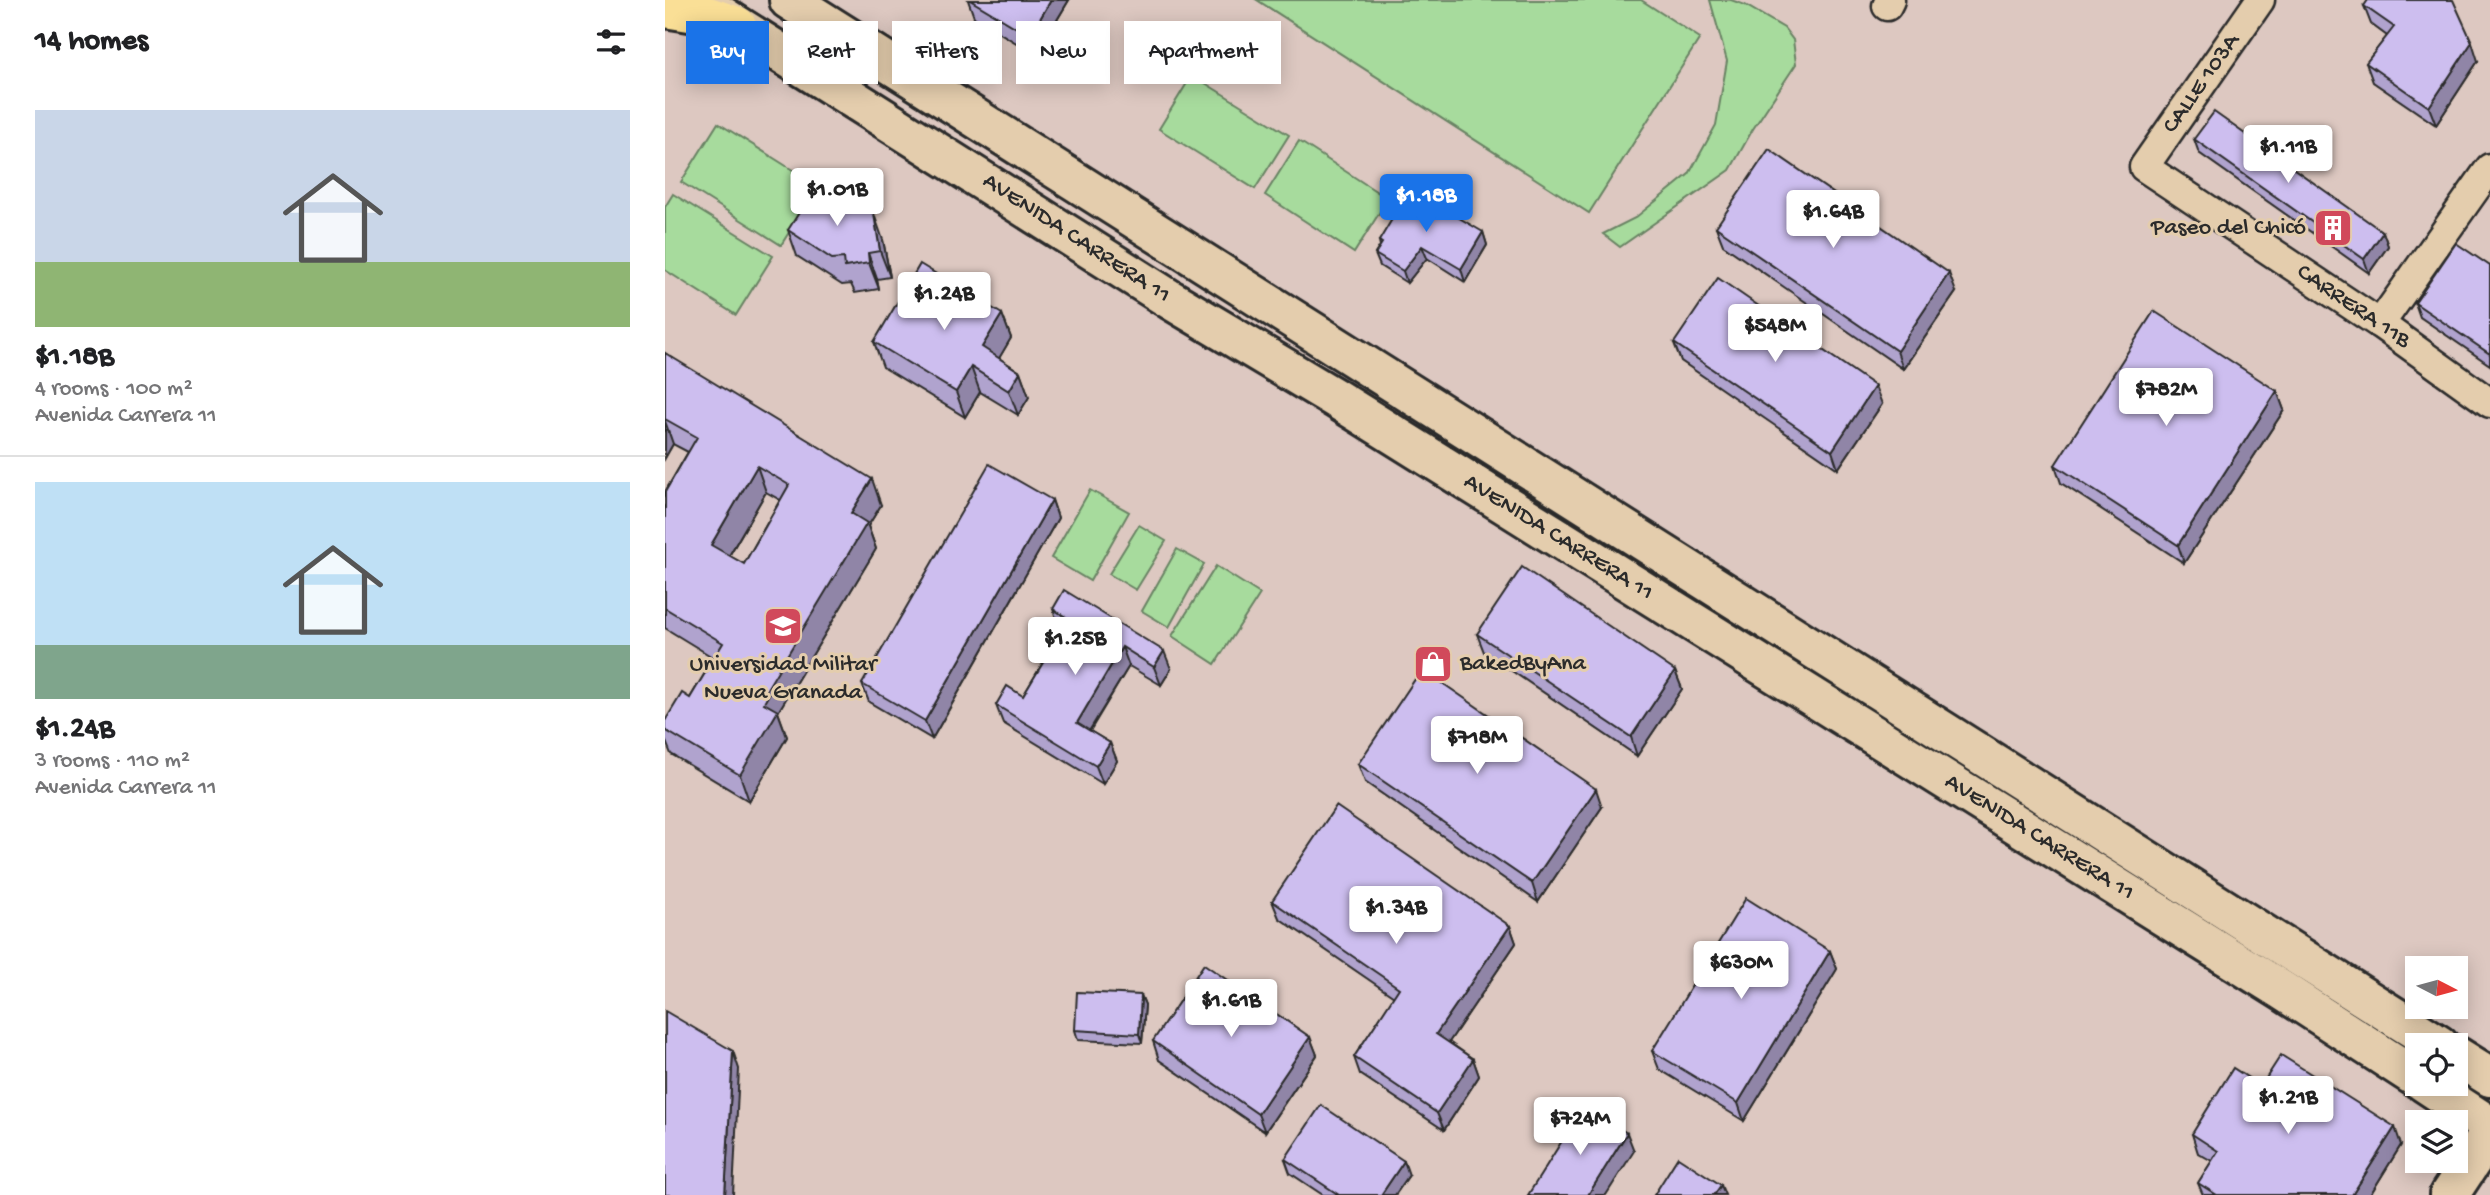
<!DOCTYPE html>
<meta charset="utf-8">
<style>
body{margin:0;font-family:"Gochi Hand",sans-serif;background:#f6f6f6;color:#202124;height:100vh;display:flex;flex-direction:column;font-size:26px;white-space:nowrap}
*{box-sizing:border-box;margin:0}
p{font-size:23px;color:#757577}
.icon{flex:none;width:38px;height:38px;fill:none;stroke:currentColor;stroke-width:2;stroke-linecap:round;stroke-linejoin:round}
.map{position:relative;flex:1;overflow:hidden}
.details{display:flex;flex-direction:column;background:#fff;width:665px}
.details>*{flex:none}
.guide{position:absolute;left:21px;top:21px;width:665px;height:63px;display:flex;gap:14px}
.needle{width:46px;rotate:96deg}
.tools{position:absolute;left:1740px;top:956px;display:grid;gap:14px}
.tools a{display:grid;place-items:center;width:63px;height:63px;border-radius:0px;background:#fff;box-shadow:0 4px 18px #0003;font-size:35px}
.price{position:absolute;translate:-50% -60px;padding:0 16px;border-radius:7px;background:#fff;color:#222;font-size:23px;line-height:46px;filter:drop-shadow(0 2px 4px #0008)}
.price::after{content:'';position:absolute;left:50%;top:42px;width:21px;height:16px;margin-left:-10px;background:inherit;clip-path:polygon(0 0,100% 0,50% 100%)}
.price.current{background:#1a73e8;color:#fff}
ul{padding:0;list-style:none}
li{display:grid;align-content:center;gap:14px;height:371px;padding:0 35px}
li+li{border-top:2px solid #e0e0e0}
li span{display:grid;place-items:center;height:217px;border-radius:0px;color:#555}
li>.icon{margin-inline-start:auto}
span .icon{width:126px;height:126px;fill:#fffc;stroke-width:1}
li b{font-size:30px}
h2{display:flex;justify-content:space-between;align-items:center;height:84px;padding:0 35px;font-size:30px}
.chip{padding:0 24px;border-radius:0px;background:#fff;box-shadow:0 4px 18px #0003;font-size:24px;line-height:63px}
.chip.current{background:#1a73e8;color:#fff}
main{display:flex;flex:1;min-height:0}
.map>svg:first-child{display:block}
.green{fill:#a7db9d;stroke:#698364;stroke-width:2}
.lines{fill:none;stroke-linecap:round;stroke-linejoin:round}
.minor-casing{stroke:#2b2b2b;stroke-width:33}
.secondary-casing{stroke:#2b2b2b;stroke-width:44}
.primary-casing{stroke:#2b2b2b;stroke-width:44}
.minor{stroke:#e4cdad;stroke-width:28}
.secondary{stroke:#e4cdad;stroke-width:38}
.primary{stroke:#fadf96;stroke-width:38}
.wall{fill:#b0a3ce;stroke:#2b2b2b;stroke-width:2;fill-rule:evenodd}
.shaded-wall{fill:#9085a7;stroke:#2b2b2b;stroke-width:2}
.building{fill:#cdbeef;stroke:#2b2b2b;stroke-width:2;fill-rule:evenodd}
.labels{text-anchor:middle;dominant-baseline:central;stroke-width:6;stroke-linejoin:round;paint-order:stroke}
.street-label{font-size:24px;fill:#2b2b2b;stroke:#e4cdad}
.poi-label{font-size:24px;fill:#2b2b2b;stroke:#e4cdad;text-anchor:end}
</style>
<main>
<section class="details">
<h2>14 homes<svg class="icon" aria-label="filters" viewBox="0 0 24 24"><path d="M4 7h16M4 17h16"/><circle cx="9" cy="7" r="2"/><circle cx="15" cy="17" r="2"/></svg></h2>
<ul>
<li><span style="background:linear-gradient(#c9d6e8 70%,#8fb573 0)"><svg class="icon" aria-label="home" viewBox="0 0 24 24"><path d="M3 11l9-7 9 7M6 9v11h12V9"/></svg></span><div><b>$1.18B</b><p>4 rooms · 100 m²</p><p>Avenida Carrera 11</p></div></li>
<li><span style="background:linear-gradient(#bfe0f5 75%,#7fa58c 0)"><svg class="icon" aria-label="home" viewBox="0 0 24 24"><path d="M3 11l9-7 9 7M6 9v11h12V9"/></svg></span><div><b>$1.24B</b><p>3 rooms · 110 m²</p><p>Avenida Carrera 11</p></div></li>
</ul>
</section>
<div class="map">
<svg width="1825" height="1195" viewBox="0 0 1825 1195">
<rect width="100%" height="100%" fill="#ddc8c1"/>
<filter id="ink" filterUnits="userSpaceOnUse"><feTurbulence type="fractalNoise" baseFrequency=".0143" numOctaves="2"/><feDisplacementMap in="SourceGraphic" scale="14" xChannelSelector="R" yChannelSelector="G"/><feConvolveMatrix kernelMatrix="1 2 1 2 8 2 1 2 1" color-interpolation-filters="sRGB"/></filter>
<g filter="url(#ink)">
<g class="green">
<polygon points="592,0 976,0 1035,38 924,213"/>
<polygon points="1045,0 1066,0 1080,5 1119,28 1128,40 1131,64 1088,129 1065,170 955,247 938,234 970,218 1024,174 1051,125 1062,61"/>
<polygon points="527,75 624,135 590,189 494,129"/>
<polygon points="53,123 153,186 116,245 16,182"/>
<polygon points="634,141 723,199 689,253 600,195"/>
<polygon points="8,194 108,256 71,315 0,270 0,207"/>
<polygon points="425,490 464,512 425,581 386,558"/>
<polygon points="474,525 501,541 471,590 444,574"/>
<polygon points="512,549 539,564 504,627 477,611"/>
<polygon points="551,566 595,594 550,664 507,636"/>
</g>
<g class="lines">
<g class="minor-casing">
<g id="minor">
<polyline points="1595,0 1479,167 1715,324 1825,403"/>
<polyline points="1222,6 1225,0"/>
<polyline points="1715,324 1825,168"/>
</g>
</g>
<g class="secondary-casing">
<g id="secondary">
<polyline points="124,0 1774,1045"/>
<polyline points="43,7 506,300 670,398 1618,991 1752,1078"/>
<polyline points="1790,1055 1825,1077"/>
<polyline points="1760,1083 1825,1126"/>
<polyline points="1784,1195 1825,1133"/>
</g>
</g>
<g class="primary-casing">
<polyline id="primary" points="0,8 37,14 72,26"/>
</g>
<use href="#minor" class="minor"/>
<use href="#secondary" class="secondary"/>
<use href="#primary" class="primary"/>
</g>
<g class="wall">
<polygon points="303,0 404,0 371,55 309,17"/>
<polygon points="1699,6 1813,61 1771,125 1708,82 1701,63 1722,36 1706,24"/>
<polygon points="1529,139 1718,232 1723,246 1704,273 1534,153"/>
<polygon points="1051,227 1291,292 1238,369 1058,245"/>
<polygon points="123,230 218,240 225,277 212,279 214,289 190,293 186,284 177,285 132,256"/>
<polygon points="818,232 822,245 800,282 762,258 742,283 715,266 710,254 715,246 714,241"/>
<polygon points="1825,266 1825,365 1755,317 1750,303"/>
<polygon points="337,314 346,338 334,358 355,372 364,397 353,415 315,392 300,417 218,367 209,342"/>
<polygon points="1009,343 1217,404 1173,469 1016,361"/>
<path d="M0 353 216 505 203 526 211 549 113 712 122 737 84 801 6 754 0 739V721L25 698 49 658 0 628V492L23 452 8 444 0 458ZM101 492 115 500 79 564 64 556Z"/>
<polygon points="1612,391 1619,410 1519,563 1396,483 1390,465"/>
<polygon points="387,500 393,518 267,739 204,702 197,684"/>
<polygon points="388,609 506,669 496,685 464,666 425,731 445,743 452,761 438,784 338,723 331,705 358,696 398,630 394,628"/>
<polygon points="812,634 1010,671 1017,689 972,756 819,652"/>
<polygon points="693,764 937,807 873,902 700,782"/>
<polygon points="607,901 845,926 851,943 784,1042 808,1059 814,1076 779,1130 695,1074 689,1057 729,997 614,918"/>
<polygon points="1165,951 1172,969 1079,1121 994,1069 987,1051"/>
<polygon points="476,995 480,1005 477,1043 413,1040 410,1030"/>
<polygon points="645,1037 652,1055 600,1132 494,1060 488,1041"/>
<polygon points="1596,1086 1736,1145 1705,1195 1538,1195 1533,1183 1547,1161 1533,1153 1527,1134"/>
<polygon points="620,1159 744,1175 730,1195 658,1195 625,1173"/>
</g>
<g class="shaded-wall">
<polygon points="386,0 404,0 371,55 365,36"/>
<polygon points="1807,42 1813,61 1771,125 1764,107"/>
<polygon points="209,214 218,240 225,277 215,251"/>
<polygon points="818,232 822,245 800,282 796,269"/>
<polygon points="1718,232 1723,246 1704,273 1699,259"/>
<polygon points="757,246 762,258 742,283 738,271"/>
<polygon points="203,253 212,279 214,289 204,263"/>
<polygon points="1284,273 1291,292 1238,369 1232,351"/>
<polygon points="337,314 346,338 326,372 317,347"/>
<polygon points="306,367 315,392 300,417 291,392"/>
<polygon points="355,372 364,397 353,415 344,391"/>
<polygon points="1210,386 1217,404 1173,469 1167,451"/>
<polygon points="1612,391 1619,410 1519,563 1513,545"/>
<polygon points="0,421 8,444 0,458"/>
<polygon points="92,466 101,492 55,571 46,545"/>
<polygon points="207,479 216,505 203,526 211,549 113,712 122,737 84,801 75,775 100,692 186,513"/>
<polygon points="387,500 393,518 267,739 260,721"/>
<polygon points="457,647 464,666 418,741 412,723"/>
<polygon points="499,651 506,669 496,685 489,667"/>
<polygon points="1010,671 1017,689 972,756 966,737"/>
<polygon points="445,743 452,761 438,784 431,766"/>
<polygon points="931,789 937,807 873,902 867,883"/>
<polygon points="845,926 851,943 778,1051 771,1034"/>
<polygon points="1165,951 1172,969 1079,1121 1073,1103"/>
<polygon points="476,995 480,1005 477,1043 474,1034"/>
<polygon points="645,1037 652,1055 600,1132 593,1114"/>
<polygon points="68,1051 74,1069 68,1195 60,1195"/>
<polygon points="808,1059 814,1076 779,1130 772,1113"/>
<polygon points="1730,1127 1736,1145 1705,1195 1687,1195"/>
<polygon points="962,1133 969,1151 941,1195 923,1195"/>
<polygon points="739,1161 744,1175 730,1195 716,1195"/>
<polygon points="1056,1185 1060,1195 1049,1195"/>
</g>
<g class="building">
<polygon points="305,0 386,0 365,36"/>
<polygon points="1703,0 1788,0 1807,42 1764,107 1701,63 1729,27 1699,6"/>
<polygon points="1549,112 1718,232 1699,259 1529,139"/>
<polygon points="1104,149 1284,273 1232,351 1051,227"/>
<polygon points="151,186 169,198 180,196 209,214 215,251 203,253 204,263 180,267 179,258 167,259 123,230"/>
<polygon points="745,189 818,232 796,269 757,246 738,271 710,254 717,243 714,241"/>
<polygon points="1791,243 1825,266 1825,354 1750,303"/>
<polygon points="255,264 337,314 317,347 355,372 344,391 306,367 291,392 209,342"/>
<polygon points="1053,278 1210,386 1167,451 1009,343"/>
<polygon points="1489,311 1612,391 1513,545 1390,465"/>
<path d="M0 353 207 479 186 513 202 523 100 692 104 694 99 703 113 711 75 775 0 730V721L17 693 25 698 58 643 0 608V492L32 437 0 419ZM92 466 124 485 79 564 46 545Z"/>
<polygon points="324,464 387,500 260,721 197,684"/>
<polygon points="857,567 1010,671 966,737 812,634"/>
<polygon points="399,590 499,651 489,667 457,647 412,723 445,743 431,766 331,705 342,686 358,696 404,619 388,609"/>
<polygon points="757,669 931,789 867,883 693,764"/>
<polygon points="671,806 845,926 771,1034 808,1059 772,1113 689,1057 734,988 607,901"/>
<polygon points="1081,898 1165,951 1073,1103 987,1051"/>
<polygon points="539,964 645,1037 593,1114 488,1041"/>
<polygon points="412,992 476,995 474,1034 410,1030"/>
<polygon points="0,1011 68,1051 60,1195 0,1195"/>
<polygon points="1616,1055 1730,1127 1687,1195 1552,1195 1533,1183 1553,1151 1527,1134 1568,1068 1596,1086"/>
<polygon points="656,1105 739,1161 716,1195 674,1195 620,1159"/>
<polygon points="919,1106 962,1133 923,1195 863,1195"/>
<polygon points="1013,1157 1056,1185 1049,1195 989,1195"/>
</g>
</g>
<defs>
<g id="building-square" transform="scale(2.0125)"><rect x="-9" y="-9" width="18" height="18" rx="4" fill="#d1495b" stroke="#e4cdad"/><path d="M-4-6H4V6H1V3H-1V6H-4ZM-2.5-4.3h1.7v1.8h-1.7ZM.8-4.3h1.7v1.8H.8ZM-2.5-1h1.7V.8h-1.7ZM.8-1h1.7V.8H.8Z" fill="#fff"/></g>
<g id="university-square" transform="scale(2.0125)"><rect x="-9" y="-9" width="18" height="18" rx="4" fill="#d1495b" stroke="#e4cdad"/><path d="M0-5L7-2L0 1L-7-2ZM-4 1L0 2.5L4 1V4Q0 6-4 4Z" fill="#fff"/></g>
<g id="shop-square" transform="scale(2.0125)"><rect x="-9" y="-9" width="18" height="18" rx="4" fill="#d1495b" stroke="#e4cdad"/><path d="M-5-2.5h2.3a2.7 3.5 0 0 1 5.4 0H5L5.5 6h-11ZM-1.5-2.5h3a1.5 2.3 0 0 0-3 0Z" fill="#fff"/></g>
</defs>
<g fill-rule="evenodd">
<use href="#building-square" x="1668" y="228"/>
<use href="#university-square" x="118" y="626"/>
<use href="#shop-square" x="768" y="664"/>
</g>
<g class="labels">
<g class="street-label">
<text transform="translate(1537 84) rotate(-55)">CALLE 103A</text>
<text transform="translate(411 239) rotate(33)">AVENIDA CARRERA 11</text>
<text transform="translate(1688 307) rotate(34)">CARRERA 11B</text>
<text transform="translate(893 538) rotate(32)">AVENIDA CARRERA 11</text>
<text transform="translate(1374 838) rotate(32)">AVENIDA CARRERA 11</text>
</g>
<g class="poi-label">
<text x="1641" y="228">Paseo del Chicó</text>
<text x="795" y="664" text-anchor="start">BakedByAna</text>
<text x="118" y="665" text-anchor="middle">Universidad Militar<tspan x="118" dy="28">Nueva Granada</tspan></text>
</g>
</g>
</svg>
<div class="tools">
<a><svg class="needle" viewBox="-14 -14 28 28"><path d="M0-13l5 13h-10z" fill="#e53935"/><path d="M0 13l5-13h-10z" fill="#757577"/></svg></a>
<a><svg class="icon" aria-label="locate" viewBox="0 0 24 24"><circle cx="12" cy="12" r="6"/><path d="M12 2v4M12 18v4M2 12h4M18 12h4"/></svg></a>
<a><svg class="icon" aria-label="layers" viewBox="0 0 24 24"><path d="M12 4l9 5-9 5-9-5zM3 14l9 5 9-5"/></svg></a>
</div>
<b class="price" style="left:1623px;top:185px">$1.11B</b>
<b class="price" style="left:172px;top:228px">$1.01B</b>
<b class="price current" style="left:761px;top:234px">$1.18B</b>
<b class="price" style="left:1168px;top:250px">$1.64B</b>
<b class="price" style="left:279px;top:332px">$1.24B</b>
<b class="price" style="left:1110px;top:364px">$548M</b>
<b class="price" style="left:1501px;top:428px">$782M</b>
<b class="price" style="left:410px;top:677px">$1.25B</b>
<b class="price" style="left:812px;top:776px">$718M</b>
<b class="price" style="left:731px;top:946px">$1.34B</b>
<b class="price" style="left:1076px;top:1001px">$630M</b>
<b class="price" style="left:566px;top:1039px">$1.61B</b>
<b class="price" style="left:1623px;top:1136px">$1.21B</b>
<b class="price" style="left:915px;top:1157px">$724M</b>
<div class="guide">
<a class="chip current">Buy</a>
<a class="chip">Rent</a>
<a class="chip">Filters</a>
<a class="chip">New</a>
<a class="chip">Apartment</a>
</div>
</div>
</main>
